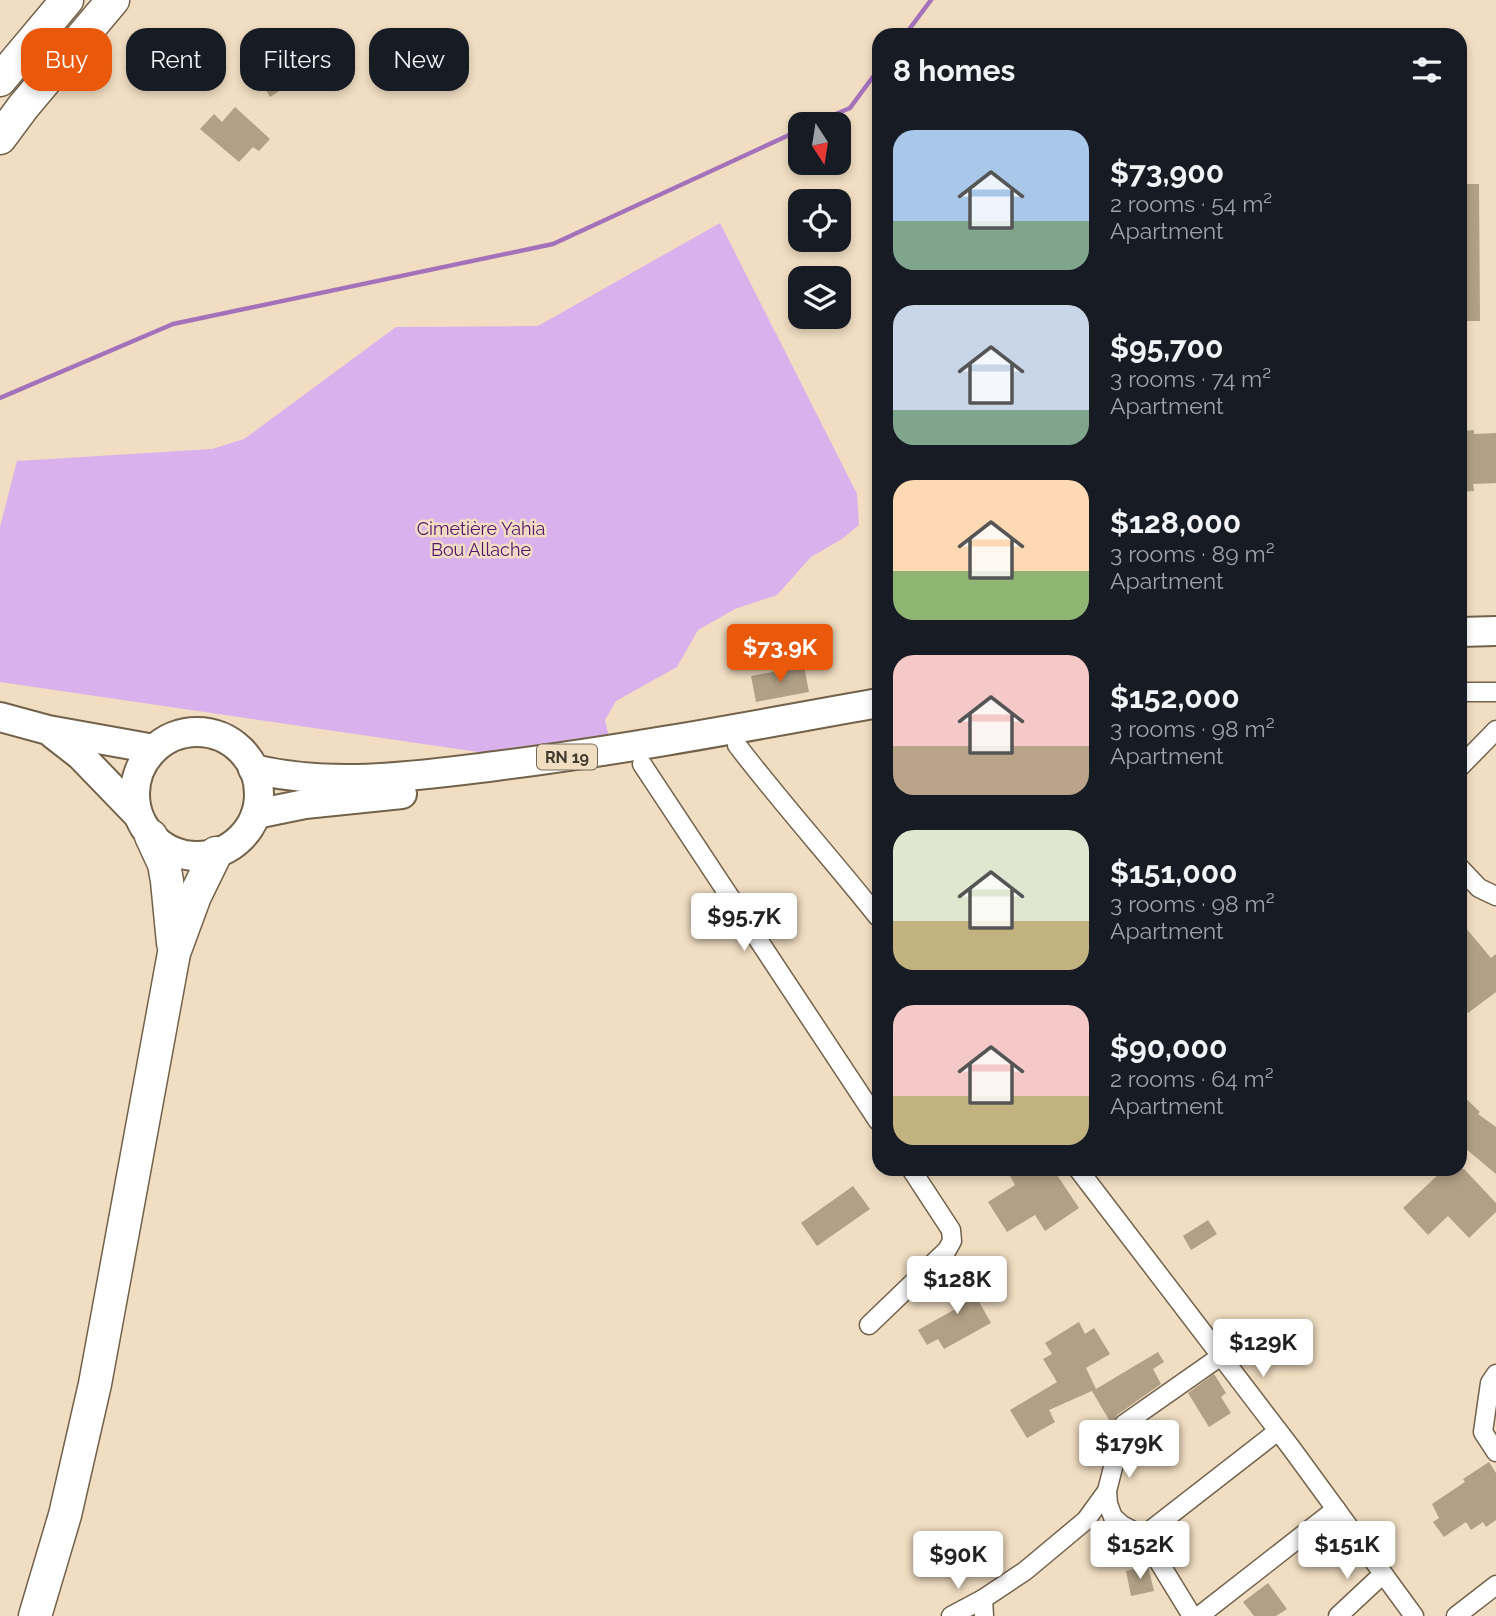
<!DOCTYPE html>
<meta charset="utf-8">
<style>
body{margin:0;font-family:Raleway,sans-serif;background:#242831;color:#f1f3f6;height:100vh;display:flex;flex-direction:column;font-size:26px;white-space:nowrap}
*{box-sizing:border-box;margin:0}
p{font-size:23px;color:#9ea1a6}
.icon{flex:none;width:38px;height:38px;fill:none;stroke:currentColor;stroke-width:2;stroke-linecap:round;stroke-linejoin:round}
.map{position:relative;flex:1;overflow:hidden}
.side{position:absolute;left:872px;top:28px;width:595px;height:1148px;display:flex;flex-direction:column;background:#171b24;border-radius:21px;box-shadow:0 4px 10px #0003}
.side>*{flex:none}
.guide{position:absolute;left:21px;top:28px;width:665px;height:63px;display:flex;gap:14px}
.needle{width:46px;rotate:168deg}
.buttons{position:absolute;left:788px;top:112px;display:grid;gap:14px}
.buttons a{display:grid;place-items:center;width:63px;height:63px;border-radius:14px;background:#171b24;box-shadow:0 4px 10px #0003;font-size:35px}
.price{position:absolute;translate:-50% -60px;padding:0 16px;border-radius:7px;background:#fff;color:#222;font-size:23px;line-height:46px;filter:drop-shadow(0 2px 4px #0008)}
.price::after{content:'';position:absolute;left:50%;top:42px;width:21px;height:16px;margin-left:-10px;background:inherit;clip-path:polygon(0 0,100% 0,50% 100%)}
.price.on{background:#ea580c;color:#fff}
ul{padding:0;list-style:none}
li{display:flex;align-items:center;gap:21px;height:175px;padding:0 21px}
li span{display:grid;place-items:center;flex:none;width:196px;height:140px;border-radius:21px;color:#555}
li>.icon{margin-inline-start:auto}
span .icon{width:84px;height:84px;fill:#fffc;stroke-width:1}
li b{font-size:30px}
h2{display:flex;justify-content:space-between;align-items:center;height:84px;padding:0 21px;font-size:30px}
.tag{padding:0 24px;border-radius:21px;background:#171b24;box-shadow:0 4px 10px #0003;font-size:24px;line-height:63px}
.tag.on{background:#ea580c;color:#fff}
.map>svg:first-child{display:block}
.green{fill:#d9b1ec}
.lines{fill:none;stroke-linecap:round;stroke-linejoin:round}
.stream{stroke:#a472bb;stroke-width:4.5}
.building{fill:#b1a086}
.street-casing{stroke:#72624a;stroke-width:21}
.primary-casing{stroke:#72624a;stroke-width:32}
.highway-casing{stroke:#72624a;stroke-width:35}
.street{stroke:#fff;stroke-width:18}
.primary{stroke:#fff;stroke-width:28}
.highway{stroke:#fff;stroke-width:32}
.labels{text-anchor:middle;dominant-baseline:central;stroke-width:5;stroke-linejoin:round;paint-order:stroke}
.shield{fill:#f0ddc2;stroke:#766b5b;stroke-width:2}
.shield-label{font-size:16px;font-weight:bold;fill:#413a2f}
.park-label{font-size:18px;fill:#55136e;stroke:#f0ddc2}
</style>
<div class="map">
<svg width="1496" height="1616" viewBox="0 0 1496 1616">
<rect width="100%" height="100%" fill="#f0ddc2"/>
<polygon class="green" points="720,223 857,494 859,525 842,539 811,557 777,595 735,609 698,630 677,667 616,701 605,720 610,741 492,754 0,682 0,527 17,461 212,449 244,439 396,327 538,326"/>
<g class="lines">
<g class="stream">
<polyline points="905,35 931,0"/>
<polyline points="813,124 850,108 878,70"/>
<polyline points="0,398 173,324 553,244 800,130"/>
</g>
</g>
<g class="building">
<polygon points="275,50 295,81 270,97 251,65"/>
<polygon points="235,107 270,139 259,151 253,147 239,162 200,129 214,114 222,122"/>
<polygon points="1460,184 1479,184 1480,321 1460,321"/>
<polygon points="1474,430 1474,434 1496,433 1496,483 1473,484 1474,491 1460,492 1460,431"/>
<polygon points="804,666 809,692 756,702 751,676"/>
<polygon points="1460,921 1491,958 1496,954 1496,992 1468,1013 1460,1001"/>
<polygon points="1460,1093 1480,1112 1478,1114 1496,1127 1496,1174 1460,1144"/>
<polygon points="1006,1169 1053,1169 1079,1208 1045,1231 1035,1215 1007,1232 988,1202 1015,1185"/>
<polygon points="1444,1169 1464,1169 1496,1203 1496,1212 1469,1238 1448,1216 1428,1235 1403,1208"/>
<polygon points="853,1186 870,1209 817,1246 801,1223"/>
<polygon points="1208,1220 1217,1234 1191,1250 1183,1236"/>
<polygon points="963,1273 991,1323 944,1349 938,1339 927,1345 918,1330 959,1307 945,1282"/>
<polygon points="1079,1322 1085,1334 1094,1328 1110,1354 1086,1368 1096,1389 1158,1352 1164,1362 1153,1369 1161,1384 1117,1415 1112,1425 1092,1391 1049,1410 1055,1422 1027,1438 1010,1410 1057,1382 1043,1359 1052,1354 1045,1343"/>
<polygon points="1214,1374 1226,1393 1221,1397 1231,1413 1209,1427 1188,1393"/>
<polygon points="1489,1462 1496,1473 1496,1520 1486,1527 1483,1522 1471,1530 1466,1522 1444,1537 1433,1522 1439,1518 1432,1504 1465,1482 1463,1479"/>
<polygon points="1332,1526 1341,1538 1328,1547 1320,1536"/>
<polygon points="1148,1566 1154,1591 1131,1596 1126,1571"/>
<polygon points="1268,1583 1287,1609 1276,1616 1254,1616 1243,1602"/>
</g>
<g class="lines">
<g class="street-casing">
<g id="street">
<polyline points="1460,692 1496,692"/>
<path d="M737 745C782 804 832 859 878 917"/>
<polyline points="642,764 878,1121"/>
<polyline points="1460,767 1496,730"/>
<polyline points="1460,868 1479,888 1496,896"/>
<polyline points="1078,1169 1292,1449 1414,1616"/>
<polyline points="869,1325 947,1250 952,1241 951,1230 911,1169"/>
<polyline points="1496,1374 1490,1383 1483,1432 1496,1452"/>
<polyline points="1143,1536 1278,1431"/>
<polyline points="951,1616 983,1599"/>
<polyline points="984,1616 983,1599 1025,1571 1086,1520 1107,1491"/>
<polyline points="1192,1616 1143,1536 1122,1525 1113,1517 1108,1504 1107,1491 1124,1424 1221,1356"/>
<polyline points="1199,1616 1336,1509"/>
<polyline points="1338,1616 1383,1574"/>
<polyline points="1456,1616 1496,1585"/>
</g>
</g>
<g class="primary-casing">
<g id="primary">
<polyline points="1460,632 1496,631"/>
<polyline points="0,717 48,730 154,749"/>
<circle cx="197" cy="794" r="62"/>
<polyline points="53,734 80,755 138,815"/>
<path d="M253 769C334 788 415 776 496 766 624 750 751 726 878 703"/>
<polyline points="256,814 305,804 402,794"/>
</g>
</g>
<g class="highway-casing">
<g id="highway">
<polyline points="0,80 67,0"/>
<polyline points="0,138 23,107 113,0"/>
<polyline points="151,836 164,864 167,881 173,943"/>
<polyline points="35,1616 65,1515 95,1384 174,953 195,896 216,853"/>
</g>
</g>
<use href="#street" class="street"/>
<use href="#primary" class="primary"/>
<use href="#highway" class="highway"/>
</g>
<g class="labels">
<rect class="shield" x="537" y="744.5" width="60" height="25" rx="5"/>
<g class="shield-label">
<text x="567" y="757">RN 19</text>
</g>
<g class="park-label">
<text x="481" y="528">Cimetière Yahia<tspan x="481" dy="21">Bou Allache</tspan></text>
</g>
</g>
</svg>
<div class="buttons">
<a><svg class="needle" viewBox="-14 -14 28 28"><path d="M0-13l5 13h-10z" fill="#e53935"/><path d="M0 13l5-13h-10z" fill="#9ea1a6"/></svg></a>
<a><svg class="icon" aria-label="locate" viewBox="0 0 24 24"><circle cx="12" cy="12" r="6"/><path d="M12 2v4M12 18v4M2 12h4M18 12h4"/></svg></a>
<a><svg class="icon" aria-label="layers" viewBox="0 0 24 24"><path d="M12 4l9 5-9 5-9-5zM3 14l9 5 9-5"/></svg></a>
</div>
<b class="price on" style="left:780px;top:684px">$73.9K</b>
<b class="price" style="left:744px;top:953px">$95.7K</b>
<b class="price" style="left:957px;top:1316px">$128K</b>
<b class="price" style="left:1263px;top:1379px">$129K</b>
<b class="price" style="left:1129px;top:1480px">$179K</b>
<b class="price" style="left:1140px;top:1581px">$152K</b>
<b class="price" style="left:1347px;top:1581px">$151K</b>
<b class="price" style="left:958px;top:1591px">$90K</b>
<div class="guide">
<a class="tag on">Buy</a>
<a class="tag">Rent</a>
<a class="tag">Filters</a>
<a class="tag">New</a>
</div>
<section class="side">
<h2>8 homes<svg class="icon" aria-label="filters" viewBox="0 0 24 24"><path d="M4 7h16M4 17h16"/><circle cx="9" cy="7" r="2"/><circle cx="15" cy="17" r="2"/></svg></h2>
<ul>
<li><span style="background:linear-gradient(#a9c7e8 65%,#7fa58c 0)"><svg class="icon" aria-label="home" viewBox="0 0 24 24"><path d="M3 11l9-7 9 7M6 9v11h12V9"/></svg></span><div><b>$73,900</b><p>2 rooms · 54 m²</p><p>Apartment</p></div></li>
<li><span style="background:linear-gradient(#c9d6e8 75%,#7fa58c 0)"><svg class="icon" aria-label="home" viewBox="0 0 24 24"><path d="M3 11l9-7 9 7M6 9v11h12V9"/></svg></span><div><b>$95,700</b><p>3 rooms · 74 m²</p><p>Apartment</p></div></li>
<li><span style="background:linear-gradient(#ffd9b3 65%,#8fb573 0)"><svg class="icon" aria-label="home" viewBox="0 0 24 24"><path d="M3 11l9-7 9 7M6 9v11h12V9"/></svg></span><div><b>$128,000</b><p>3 rooms · 89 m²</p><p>Apartment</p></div></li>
<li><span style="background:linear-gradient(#f6c9c9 65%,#b9a48a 0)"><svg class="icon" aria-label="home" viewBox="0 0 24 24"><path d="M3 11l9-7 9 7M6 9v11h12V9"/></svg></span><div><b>$152,000</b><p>3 rooms · 98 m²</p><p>Apartment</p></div></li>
<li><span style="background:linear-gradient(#dfe7d0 65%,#c2b280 0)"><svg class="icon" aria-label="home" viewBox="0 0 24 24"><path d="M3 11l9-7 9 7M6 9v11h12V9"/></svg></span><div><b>$151,000</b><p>3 rooms · 98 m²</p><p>Apartment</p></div></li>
<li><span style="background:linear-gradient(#f6c9c9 65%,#c2b280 0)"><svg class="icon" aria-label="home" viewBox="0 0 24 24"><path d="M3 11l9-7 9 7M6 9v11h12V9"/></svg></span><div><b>$90,000</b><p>2 rooms · 64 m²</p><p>Apartment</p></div></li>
</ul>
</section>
</div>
